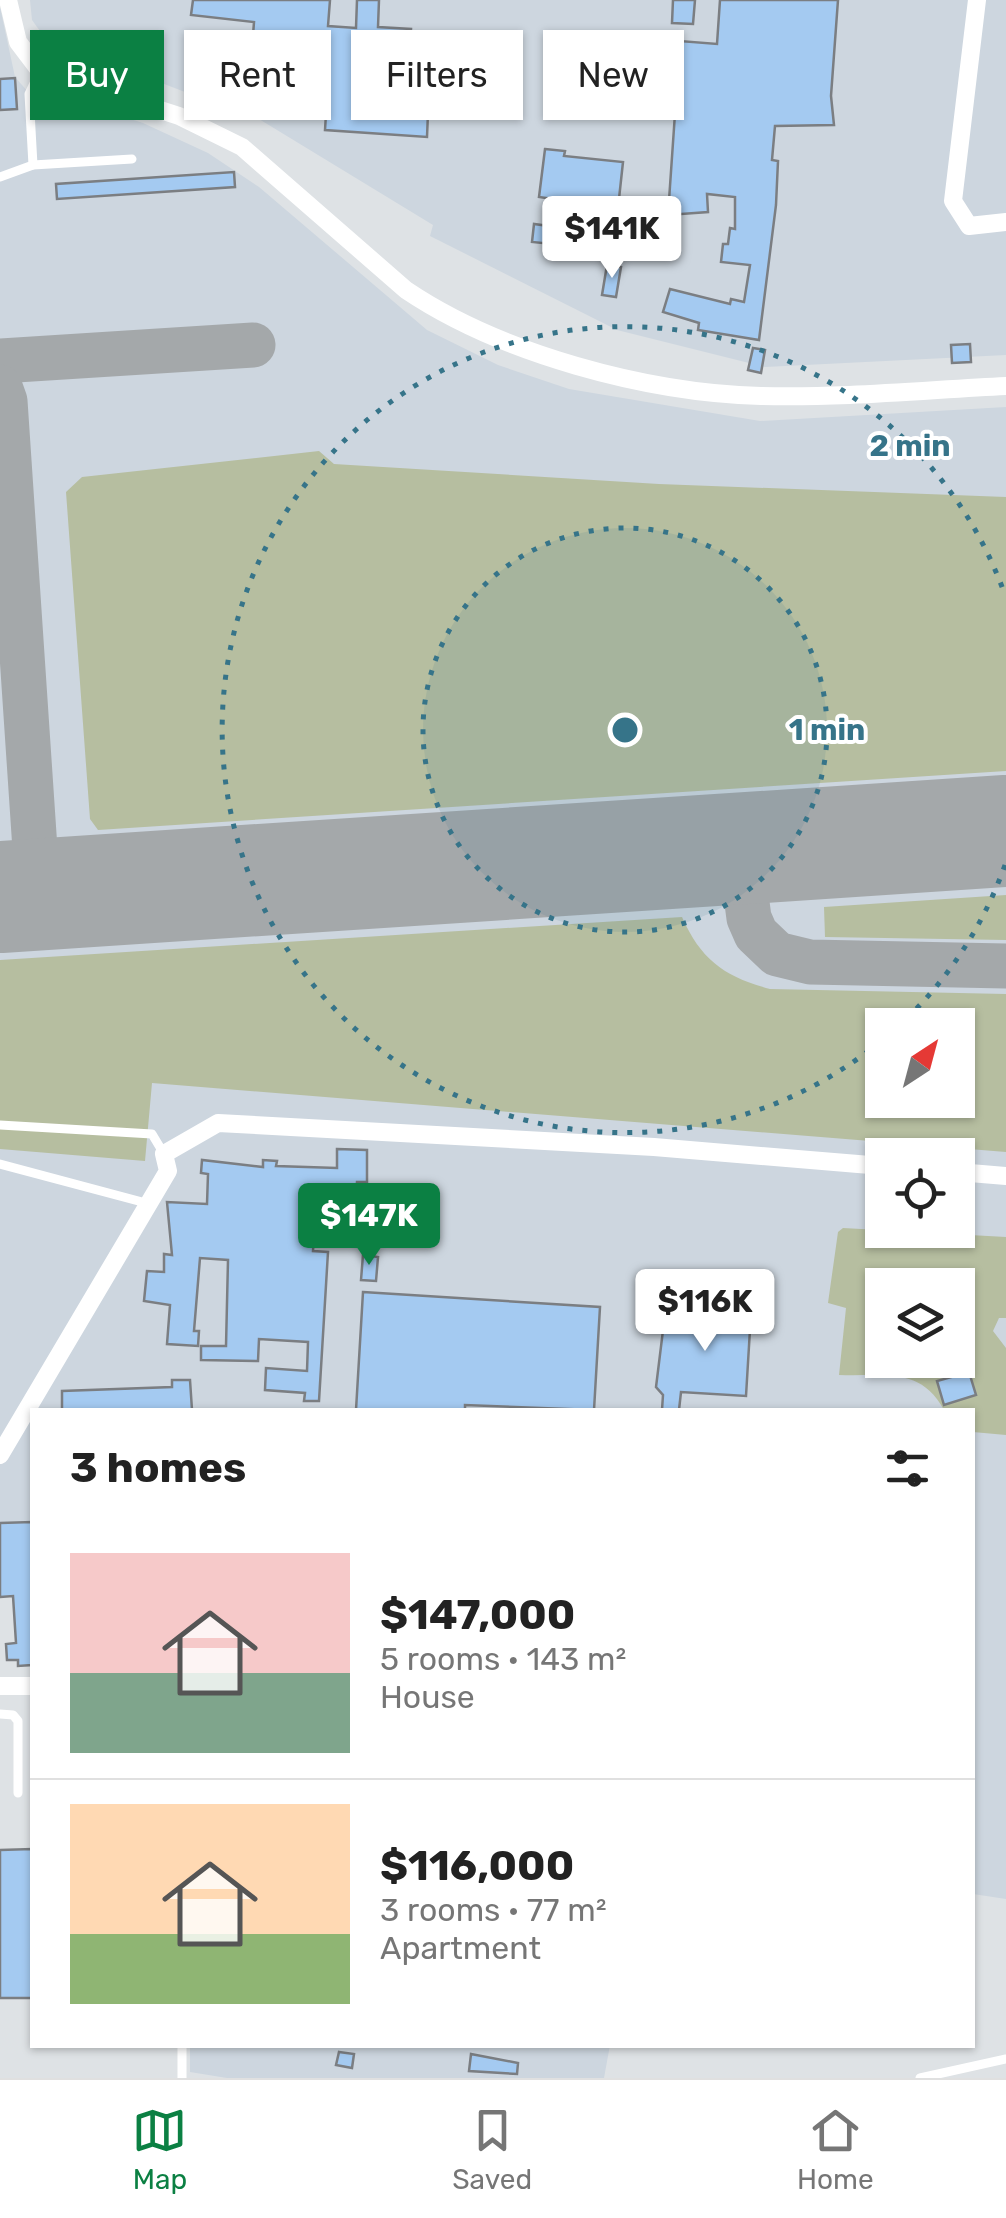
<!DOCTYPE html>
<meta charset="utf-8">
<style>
body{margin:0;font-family:Rubik,sans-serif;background:#f2f2f2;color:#222;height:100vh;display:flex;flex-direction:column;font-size:38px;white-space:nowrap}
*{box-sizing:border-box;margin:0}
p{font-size:32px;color:#767676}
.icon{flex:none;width:55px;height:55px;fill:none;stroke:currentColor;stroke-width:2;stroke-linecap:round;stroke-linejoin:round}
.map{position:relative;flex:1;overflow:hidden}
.details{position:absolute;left:30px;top:1408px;width:945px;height:640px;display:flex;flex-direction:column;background:#fff;border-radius:0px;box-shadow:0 2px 8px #0004}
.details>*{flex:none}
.hud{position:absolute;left:30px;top:30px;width:948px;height:90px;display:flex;gap:20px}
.needle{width:65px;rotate:36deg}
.buttons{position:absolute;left:865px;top:1008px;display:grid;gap:20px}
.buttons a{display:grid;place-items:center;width:110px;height:110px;border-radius:0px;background:#fff;box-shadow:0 2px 8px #0004;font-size:50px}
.price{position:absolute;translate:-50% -85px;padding:0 22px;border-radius:10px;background:#fff;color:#222;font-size:32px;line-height:65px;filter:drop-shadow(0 2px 5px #0008)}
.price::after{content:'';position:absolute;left:50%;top:60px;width:30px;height:22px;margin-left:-15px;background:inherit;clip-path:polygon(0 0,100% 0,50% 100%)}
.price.on{background:#0b8043;color:#fff}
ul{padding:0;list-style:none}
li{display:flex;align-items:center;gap:30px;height:250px;padding:0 40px}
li+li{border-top:2px solid #e0e0e0}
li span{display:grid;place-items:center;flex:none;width:280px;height:200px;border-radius:0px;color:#555}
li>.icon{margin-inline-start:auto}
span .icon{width:120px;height:120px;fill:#fffc;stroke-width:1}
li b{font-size:42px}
h2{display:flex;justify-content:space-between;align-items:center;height:120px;padding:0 40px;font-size:42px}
.pill{padding:0 35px;border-radius:0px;background:#fff;box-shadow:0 2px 8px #0004;font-size:35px;line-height:90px}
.pill.on{background:#0b8043;color:#fff}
.tabs{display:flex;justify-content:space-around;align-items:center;height:140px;border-top:2px solid #e0e0e0;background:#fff;font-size:28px;color:#767676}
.tabs a{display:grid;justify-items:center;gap:5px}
.tabs .on{color:#0b8043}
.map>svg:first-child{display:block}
.built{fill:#cdd6df;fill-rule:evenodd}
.green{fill:#b6bea0;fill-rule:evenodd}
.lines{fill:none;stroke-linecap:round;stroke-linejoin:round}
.taxiway{stroke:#a4a8aa;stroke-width:45}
.runway{stroke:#a4a8aa;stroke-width:112}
.building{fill:#a4caf1;stroke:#7b7e82;stroke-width:2.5}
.lane{stroke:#fff;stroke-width:9}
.street{stroke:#fff;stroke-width:18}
.ring{fill:none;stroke:#367489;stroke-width:5;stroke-dasharray:5 10}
.centre{fill:#367489;stroke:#fff;stroke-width:5}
.ring-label{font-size:30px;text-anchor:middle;font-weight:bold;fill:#367489;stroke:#fff;stroke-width:8;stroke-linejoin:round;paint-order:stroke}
</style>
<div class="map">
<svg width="1006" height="2078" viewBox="0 0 1006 2078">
<rect width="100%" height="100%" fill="#dee2e5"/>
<g class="built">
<polygon points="30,0 1006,0 1006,355 765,367 617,330 430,236 433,225 231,102 229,109 45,38 32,20"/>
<path d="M0 7 15 77 29 93 36 95 38 90 143 123 208 153 259 187 427 330 498 365 569 389 760 421 1006 407V1899L973 1894 972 1410H32V1536L0 1538ZM882 1025H958V1100H882ZM882 1155H958V1230H882ZM882 1285H958V1360H882Z"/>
<polygon points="190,2045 610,2045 604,2078 227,2078 190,2072"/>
</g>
<g class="green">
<polygon points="319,451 334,464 659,484 1006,497 1006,771 98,830 90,819 66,492 82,477"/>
<polygon points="1006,895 1006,940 825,937 824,907"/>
<path d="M682 917C701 960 725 977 770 989L1006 994V1152L152 1083 145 1161 0 1149V960ZM882 1025H958V1100H882Z"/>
<path d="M843 1228 1006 1237V1318H999L993 1331 1006 1348V1435L973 1432 972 1410H944C920 1366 884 1377 839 1375L846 1308 828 1303 838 1232ZM882 1285H958V1360H882Z"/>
</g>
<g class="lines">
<g class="taxiway">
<polyline points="0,361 253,345"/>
<polyline points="0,387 5,401 38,894"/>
<polyline points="740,849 749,918 756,934 777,954 810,962 1006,966"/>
</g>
<polyline class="runway" points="0,897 1006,831"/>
</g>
<g class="building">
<polygon points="193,0 330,0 328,26 356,28 357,0 379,0 378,27 411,29 406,112 428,113 427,137 325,130 326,114 317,113 318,89 291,87 290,118 255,116 256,88 249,88 254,22 191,15"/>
<polygon points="673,0 695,0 693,24 672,23"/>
<polygon points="720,0 838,0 831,96 834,125 775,126 772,160 778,161 776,205 759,340 698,330 699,323 663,312 670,289 730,304 731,299 744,302 750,265 721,262 723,244 728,244 730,228 735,229 735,197 707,194 708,212 668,215 680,41 717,44"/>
<polygon points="561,46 616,50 616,59 644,60 639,95 615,92 617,82 559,78"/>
<polygon points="15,78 17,109 0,110 0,79"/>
<polygon points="545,149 565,151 564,156 623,162 618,208 568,201 564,228 605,234 602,253 552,250 553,244 532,242 534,224 549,226 553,199 539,197"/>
<polygon points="234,172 235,187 57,199 56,184"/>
<polygon points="607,265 621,267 616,297 602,295"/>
<polygon points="970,344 971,362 952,363 951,345"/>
<polygon points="753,348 765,350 761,373 748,370"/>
<polygon points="337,1149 367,1150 367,1182 357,1182 354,1222 315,1219 313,1251 328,1252 319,1401 304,1401 305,1393 265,1390 266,1368 307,1371 308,1342 259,1339 258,1361 201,1360 201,1346 226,1346 228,1260 200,1258 194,1331 199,1331 198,1346 167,1344 170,1305 144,1301 147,1271 164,1272 164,1254 172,1255 167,1202 207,1204 208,1174 201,1173 202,1160 263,1167 263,1160 277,1161 276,1166 337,1168"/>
<polygon points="363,1255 378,1257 376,1281 361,1280"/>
<polygon points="363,1292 600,1307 594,1410 465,1405 465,1410 356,1410"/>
<polygon points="738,1295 752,1296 746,1396 681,1392 679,1410 662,1410 663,1395 656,1387 665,1314 696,1316 697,1310 737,1313"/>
<polygon points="969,1372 976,1395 944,1405 937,1381"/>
<polygon points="172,1380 190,1380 192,1410 62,1410 62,1391 172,1387"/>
<polygon points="32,1522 32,1665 18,1666 18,1660 7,1660 6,1644 16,1643 13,1596 0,1597 0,1523"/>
<polygon points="32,1849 32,1998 0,1998 0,1850"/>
<polygon points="339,2052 354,2054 352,2068 336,2065"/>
<polygon points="471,2054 518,2063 517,2074 469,2071"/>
</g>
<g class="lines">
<g class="lane">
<polyline points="33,165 29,94 40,71"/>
<polyline points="0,177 33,165 132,159"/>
<polyline points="0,1125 152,1134 164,1154"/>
<polyline points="0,1164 146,1203"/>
<polyline points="0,1714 13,1715 18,1721 18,1793"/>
<polyline points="182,2078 182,2045"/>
<polyline points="920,2078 1006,2059"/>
</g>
<g class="street">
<path d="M8 0 18 42 40 71 179 116 242 147 406 290C501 354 647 393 761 396 843 398 925 390 1006 386"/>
<polyline points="977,0 953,201 969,226 1006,222"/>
<polyline points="958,1172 1006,1176"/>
<polyline points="0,1455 168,1171 164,1154 218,1123 654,1147 882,1166"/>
<polyline points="0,1686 32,1686"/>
</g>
</g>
<circle cx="625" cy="730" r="202" fill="#367489" fill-opacity=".12"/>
<g class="ring">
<circle cx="625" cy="730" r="202"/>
<path d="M1005 865A403 403 0 0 1 900 1025M881 1041A403 403 0 1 1 1005 595"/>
</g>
<circle cx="625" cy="730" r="15" class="centre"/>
<g class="ring-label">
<text x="910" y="456">2 min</text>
<text x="827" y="740">1 min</text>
</g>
</svg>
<div class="buttons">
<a><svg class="needle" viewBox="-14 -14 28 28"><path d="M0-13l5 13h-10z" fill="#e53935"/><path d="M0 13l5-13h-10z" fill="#767676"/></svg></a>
<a><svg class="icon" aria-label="locate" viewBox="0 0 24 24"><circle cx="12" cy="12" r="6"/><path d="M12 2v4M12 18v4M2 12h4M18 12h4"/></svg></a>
<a><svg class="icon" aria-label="layers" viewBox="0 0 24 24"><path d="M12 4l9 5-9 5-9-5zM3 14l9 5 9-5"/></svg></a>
</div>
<b class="price" style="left:612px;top:281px">$141K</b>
<b class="price on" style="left:369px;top:1268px">$147K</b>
<b class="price" style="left:705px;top:1354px">$116K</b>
<div class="hud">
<a class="pill on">Buy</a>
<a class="pill">Rent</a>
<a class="pill">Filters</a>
<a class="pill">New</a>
</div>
<section class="details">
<h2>3 homes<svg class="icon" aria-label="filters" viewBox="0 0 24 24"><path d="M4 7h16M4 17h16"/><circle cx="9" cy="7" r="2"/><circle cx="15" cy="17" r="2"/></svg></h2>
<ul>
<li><span style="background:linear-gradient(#f6c9c9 60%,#7fa58c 0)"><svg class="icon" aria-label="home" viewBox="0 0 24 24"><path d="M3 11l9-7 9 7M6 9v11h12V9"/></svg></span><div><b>$147,000</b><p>5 rooms · 143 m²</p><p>House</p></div></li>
<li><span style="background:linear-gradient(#ffd9b3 65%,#8fb573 0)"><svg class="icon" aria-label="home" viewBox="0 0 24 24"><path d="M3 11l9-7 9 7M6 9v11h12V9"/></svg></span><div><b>$116,000</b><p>3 rooms · 77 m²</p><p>Apartment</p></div></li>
</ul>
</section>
</div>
<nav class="tabs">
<a class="on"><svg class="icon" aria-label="map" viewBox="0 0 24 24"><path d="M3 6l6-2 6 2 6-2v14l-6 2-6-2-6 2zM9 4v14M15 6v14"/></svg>Map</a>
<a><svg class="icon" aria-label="saved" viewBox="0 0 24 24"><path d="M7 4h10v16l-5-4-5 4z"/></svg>Saved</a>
<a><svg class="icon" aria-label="home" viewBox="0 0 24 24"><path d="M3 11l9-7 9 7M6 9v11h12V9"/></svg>Home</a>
</nav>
